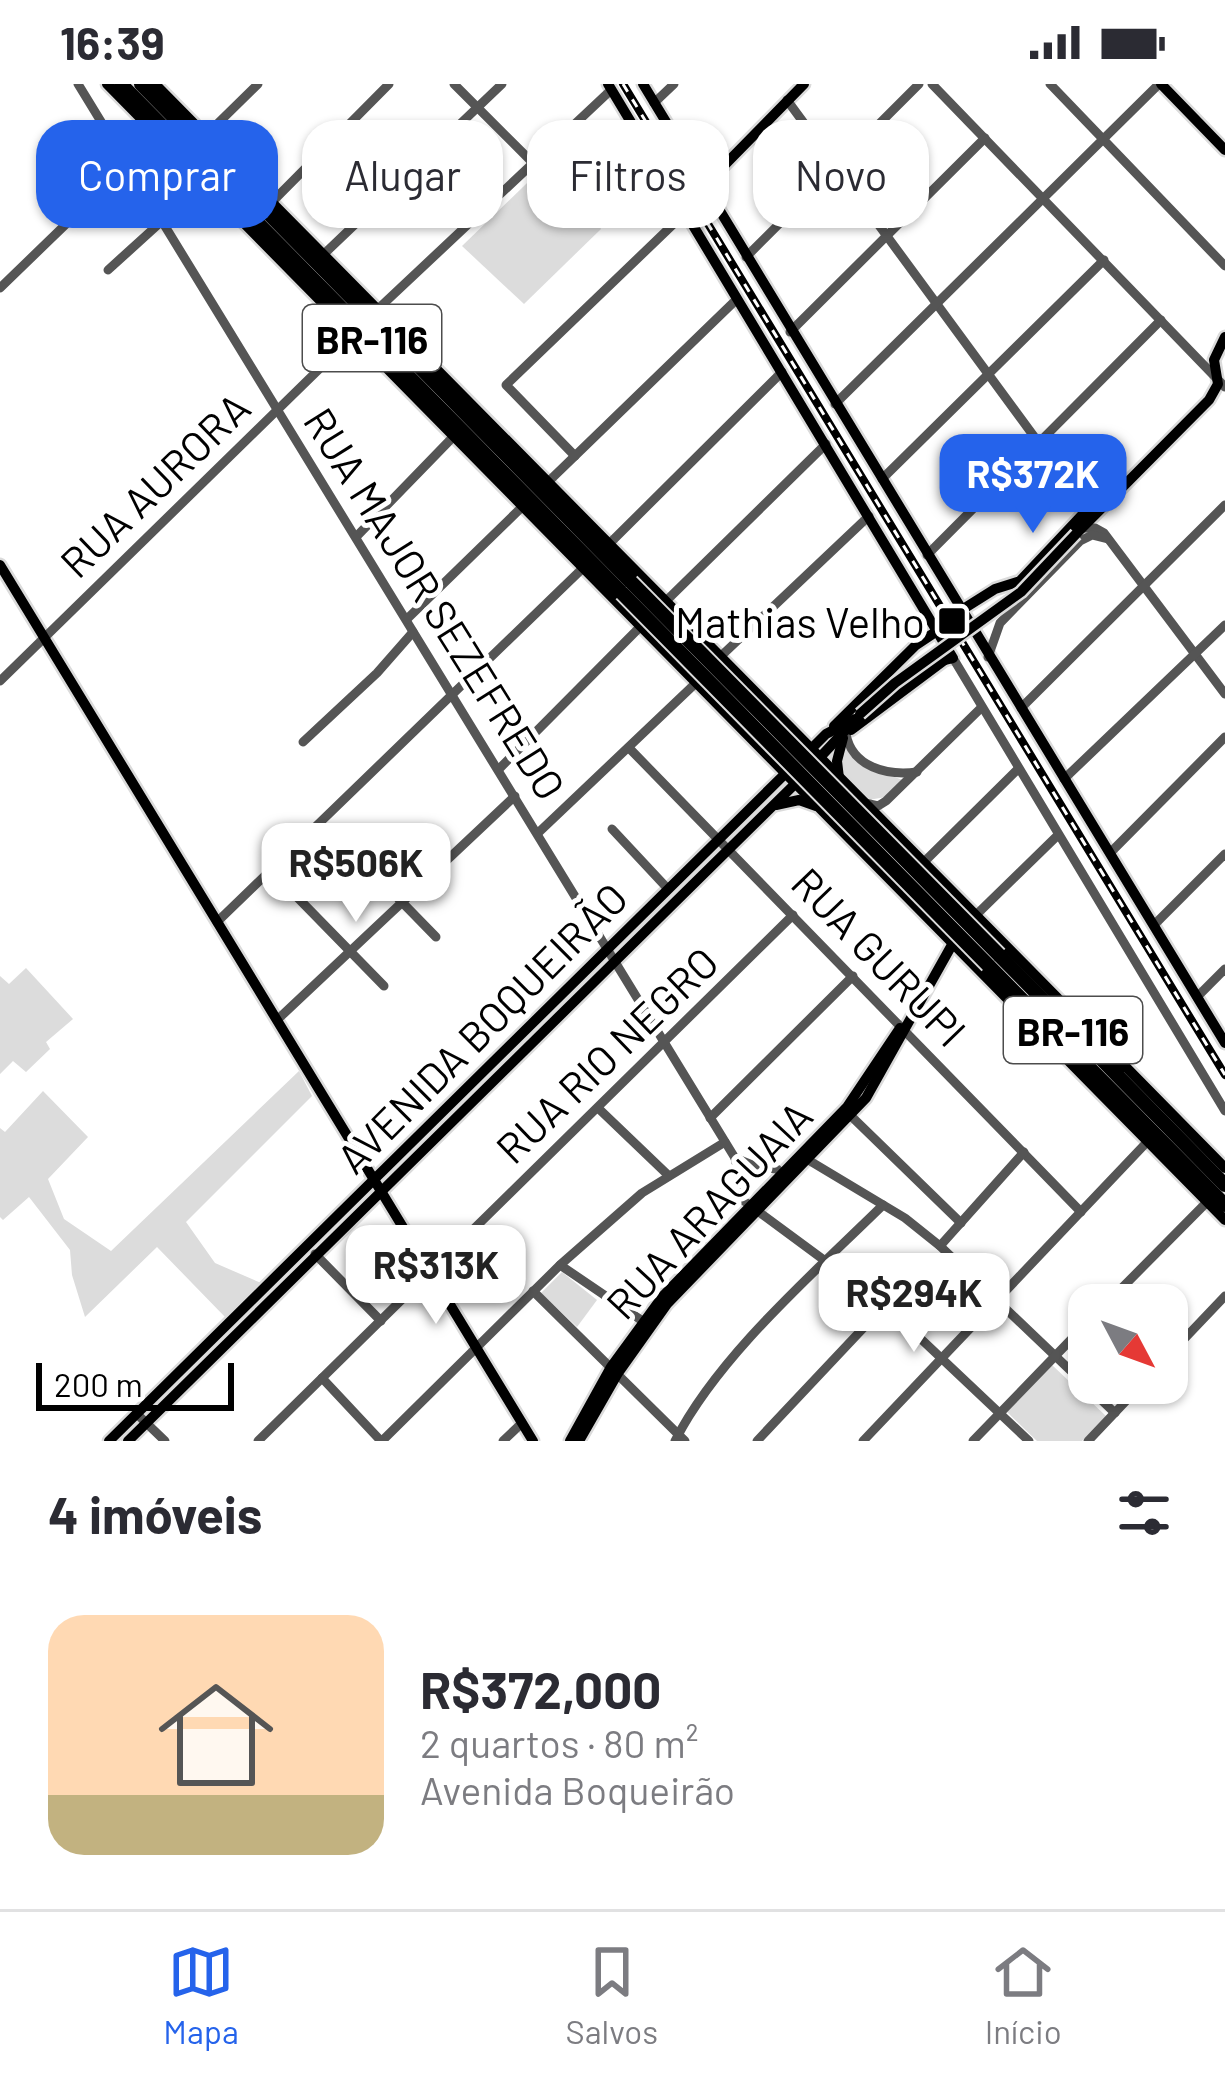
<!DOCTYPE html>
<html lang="pt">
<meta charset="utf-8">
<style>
body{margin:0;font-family:Barlow,sans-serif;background:#f2f2f3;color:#2b2b33;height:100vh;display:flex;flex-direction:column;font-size:45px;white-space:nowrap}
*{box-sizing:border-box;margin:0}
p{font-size:39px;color:#7c7c81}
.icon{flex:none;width:66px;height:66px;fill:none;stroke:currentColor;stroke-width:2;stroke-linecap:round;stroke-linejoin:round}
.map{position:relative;height:1357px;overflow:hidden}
.details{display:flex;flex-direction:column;background:#fff;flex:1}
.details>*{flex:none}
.hud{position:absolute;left:36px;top:36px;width:1155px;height:108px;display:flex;gap:24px}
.needle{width:78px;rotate:131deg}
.controls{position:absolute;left:1068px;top:1200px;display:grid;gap:24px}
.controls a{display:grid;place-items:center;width:120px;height:120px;border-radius:24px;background:#fff;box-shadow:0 3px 9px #0004;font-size:60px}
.scale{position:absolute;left:36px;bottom:30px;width:198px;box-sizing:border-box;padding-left:12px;border:6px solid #000;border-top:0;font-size:33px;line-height:42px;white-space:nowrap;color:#000;-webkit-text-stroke:9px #fff;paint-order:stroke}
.price{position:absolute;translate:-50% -102px;padding:0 27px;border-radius:24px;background:#fff;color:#222;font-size:39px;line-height:78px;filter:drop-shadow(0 3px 6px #0008)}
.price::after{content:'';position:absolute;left:50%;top:72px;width:36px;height:27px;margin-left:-18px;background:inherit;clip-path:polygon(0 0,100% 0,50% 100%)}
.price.active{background:#2563eb;color:#fff}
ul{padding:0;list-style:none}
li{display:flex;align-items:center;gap:36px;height:300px;padding:0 48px}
li span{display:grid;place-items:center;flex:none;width:336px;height:240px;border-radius:36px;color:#555}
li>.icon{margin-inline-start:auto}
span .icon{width:144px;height:144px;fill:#fffc;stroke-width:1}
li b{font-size:51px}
h2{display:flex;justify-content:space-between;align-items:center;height:144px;padding:0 48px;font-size:51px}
.chip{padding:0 42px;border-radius:36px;background:#fff;box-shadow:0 3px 9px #0004;font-size:42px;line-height:108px}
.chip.active{background:#2563eb;color:#fff}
.status{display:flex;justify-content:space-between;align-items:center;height:84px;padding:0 60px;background:#fff;direction:ltr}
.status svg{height:33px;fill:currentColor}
.dock{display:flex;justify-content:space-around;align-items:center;height:168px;border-top:3px solid #e1e1e2;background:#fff;font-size:33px;color:#7c7c81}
.dock a{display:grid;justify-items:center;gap:6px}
.dock .active{color:#2563eb}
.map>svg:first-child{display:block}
.green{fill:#dcdcdc}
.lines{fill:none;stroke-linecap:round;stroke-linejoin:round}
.major-casing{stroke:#dbdbdb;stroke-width:15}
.highway-casing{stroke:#dbdbdb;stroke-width:18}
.minor{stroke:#555;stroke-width:9}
.major{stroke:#000;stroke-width:10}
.highway{stroke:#000;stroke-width:14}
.rail-casing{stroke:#000;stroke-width:8}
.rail{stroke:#fff;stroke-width:3;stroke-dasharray:9;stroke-linecap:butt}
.major-bridge-casing{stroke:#dbdbdb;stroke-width:15;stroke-linecap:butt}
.highway-bridge-casing{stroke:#dbdbdb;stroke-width:18;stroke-linecap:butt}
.major-bridge{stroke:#000;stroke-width:10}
.highway-bridge{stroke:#000;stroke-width:14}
.poi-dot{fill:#000;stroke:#fff;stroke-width:4.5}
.labels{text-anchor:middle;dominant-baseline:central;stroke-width:10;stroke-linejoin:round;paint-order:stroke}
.shield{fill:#fff;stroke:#4c4c4c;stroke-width:3}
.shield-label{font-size:39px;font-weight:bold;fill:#000}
.street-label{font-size:42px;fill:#000;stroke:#fff}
.poi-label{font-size:42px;fill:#000;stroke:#fff;text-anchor:end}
</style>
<div class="status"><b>16:39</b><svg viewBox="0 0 49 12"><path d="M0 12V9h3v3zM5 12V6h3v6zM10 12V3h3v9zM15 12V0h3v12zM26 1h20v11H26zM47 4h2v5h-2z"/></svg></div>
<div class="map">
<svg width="1225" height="1357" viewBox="0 0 1225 1357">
<rect width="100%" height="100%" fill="#fff"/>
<g class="green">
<polygon points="557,70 601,145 524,220 462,162"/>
<path d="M847 664 863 682 903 696 886 713 868 716C853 701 832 686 847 664Z"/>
<polygon points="26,884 73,935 46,958 50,965 26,988 13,977 0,990 0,892 9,900"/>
<polygon points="299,987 312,1012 186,1138 215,1179 261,1199 226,1234 157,1163 85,1233 72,1191 70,1166 29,1113 3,1136 0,1133 0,1044 5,1048 43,1007 88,1053 48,1095 64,1135 111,1167"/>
<polygon points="562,1188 597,1216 577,1243 541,1209"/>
<polygon points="1052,1281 1106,1332 1082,1357 1037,1357 1007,1328"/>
</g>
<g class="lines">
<g class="major-casing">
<g id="major">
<polyline points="107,0 1225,1136"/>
<polyline points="155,0 1101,958"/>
<polyline points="608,0 953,574 944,576"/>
<polyline points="643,0 1225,959"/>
<polyline points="1161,0 1225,66"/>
<polyline points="704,102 804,0"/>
<polyline points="1076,450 1209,316 1218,300 1214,276 1225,253"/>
<polyline points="0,481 533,1357"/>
<polyline points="960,527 995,505 1020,497 1084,429 1105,416"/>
<polyline points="834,642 916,561 937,547"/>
<polyline points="851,646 946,575"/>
<polyline points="808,668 826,650 855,635"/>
<polyline points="839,694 837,677 843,654"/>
<polyline points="776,721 799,716 816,722"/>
<polyline points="1118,975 1225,1084"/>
<polyline points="109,1357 790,685"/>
<polyline points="128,1357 796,699 854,637"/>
<polyline points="570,1357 611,1283 663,1212 847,1023 900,944"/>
<polyline points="579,1357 618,1289 667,1220 866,1014 953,859"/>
</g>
</g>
<g class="highway-casing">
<g id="highway">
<polyline points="121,0 622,509"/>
<polyline points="141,0 631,498"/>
<polyline points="999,871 1225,1101"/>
<polyline points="988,881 1225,1121"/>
<polyline points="1099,956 1119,983"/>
</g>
</g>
<g class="minor">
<polyline points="78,0 735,1074 744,1117 885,1221 1029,1357"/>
<polyline points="454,0 533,79"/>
<polyline points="932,0 1225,303"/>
<polyline points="1050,0 1225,182"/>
<polyline points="787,16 1088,426 1081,444 1095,444 1104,449 1225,610"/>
<polyline points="654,19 674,0"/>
<polyline points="206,51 258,0"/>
<polyline points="272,118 389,0"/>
<polyline points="324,170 502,0"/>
<polyline points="746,173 919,0"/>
<polyline points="108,186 162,137"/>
<polyline points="0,204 127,81"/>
<polyline points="379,224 611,6"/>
<polyline points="790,248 985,54"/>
<polyline points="835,320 1159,0"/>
<polyline points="575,372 506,301 686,128"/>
<polyline points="882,395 1104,176"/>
<polyline points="548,398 737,215"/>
<polyline points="356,453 454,352"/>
<polyline points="608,461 782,288"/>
<polyline points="927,471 1161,236"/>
<polyline points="665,518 826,360"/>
<polyline points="407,535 523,422"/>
<polyline points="720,573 869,432"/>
<polyline points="988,573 1000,539 1080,457 1092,451 1108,455"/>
<polyline points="953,574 1225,1027"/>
<polyline points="0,597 354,251"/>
<polyline points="1021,624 1225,421"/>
<path d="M846 650C852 683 887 692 917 688"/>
<polyline points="303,658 377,589 413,548"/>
<polyline points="630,665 1081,1128"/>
<polyline points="499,685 642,541"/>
<polyline points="1064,695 1225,541"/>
<polyline points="865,719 878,722 886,717 981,624"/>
<polyline points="612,745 668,805"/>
<polyline points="538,749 698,597"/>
<polyline points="353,768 436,853"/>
<polyline points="1110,769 1225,653"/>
<polyline points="923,779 1017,686"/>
<polyline points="296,812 384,902"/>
<polyline points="975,832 1057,752"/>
<polyline points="217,838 583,484"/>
<polyline points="1154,841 1225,770"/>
<polyline points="1197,913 1225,885"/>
<polyline points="277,936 515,712"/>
<polyline points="598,1024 669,1092"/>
<polyline points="851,1032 961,1139"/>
<polyline points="710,1034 853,892"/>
<polyline points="735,1074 757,1083 777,1085 784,1092"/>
<polyline points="805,1074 905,1134 940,1162 1115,1329"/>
<polyline points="940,1162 1024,1068"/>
<polyline points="315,1170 381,1237"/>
<polyline points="560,1181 644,1238"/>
<polyline points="533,1207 685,1357"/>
<polyline points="1105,1221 1207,1118"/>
<polyline points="1167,1273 1225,1212"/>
<polyline points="322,1294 381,1357"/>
<polyline points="137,1330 165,1357"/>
<polyline points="258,1357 793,831"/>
<polyline points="382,1357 560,1181 642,1109 725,1058"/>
<polyline points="503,1357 522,1339"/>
<path d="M675 1357C718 1272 815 1188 883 1121"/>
<polyline points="757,1357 885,1221"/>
<polyline points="863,1357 1148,1057"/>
<polyline points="973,1357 1089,1237"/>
<polyline points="1088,1357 1143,1299"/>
</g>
<use href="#major" class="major"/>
<use href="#highway" class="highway"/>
<g class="rail-casing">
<polyline id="rail" points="623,0 1225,991"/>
</g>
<use href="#rail" class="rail"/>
<g class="major-bridge-casing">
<polyline id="major-bridge" points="860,630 895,599 1021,508 1076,450"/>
</g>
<g class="highway-bridge-casing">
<g id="highway-bridge">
<polyline points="631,498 999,871"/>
<polyline points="622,509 988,881"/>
</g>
</g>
<use href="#major-bridge" class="major-bridge"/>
<use href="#highway-bridge" class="highway-bridge"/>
</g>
<rect class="poi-dot" x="937" y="522" width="30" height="30" rx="6"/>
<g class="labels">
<g class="shield">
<rect x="303" y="221" width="138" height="66" rx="9"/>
<rect x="1004" y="913" width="138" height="66" rx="9"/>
</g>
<g class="shield-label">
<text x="372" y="254">BR-116</text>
<text x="1073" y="946">BR-116</text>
</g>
<g class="street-label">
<text transform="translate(154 400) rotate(-44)">RUA AURORA</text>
<text transform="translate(436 519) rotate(58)">RUA MAJOR SEZEFREDO</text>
<text transform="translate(880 872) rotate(46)">RUA GURUPI</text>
<text transform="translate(481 943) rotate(-45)">AVENIDA BOQUEIRÃO</text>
<text transform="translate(606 970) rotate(-44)">RUA RIO NEGRO</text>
<text transform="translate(708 1125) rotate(-47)">RUA ARAGUAIA</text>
</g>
<g class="poi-label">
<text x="925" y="537">Mathias Velho</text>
</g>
</g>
</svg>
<div class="controls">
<a><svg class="needle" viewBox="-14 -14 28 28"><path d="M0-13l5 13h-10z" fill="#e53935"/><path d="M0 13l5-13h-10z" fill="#7c7c81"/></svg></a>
</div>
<div class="scale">200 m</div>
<b class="price active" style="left:1033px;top:452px">R$372K</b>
<b class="price" style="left:356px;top:841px">R$506K</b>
<b class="price" style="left:436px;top:1243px">R$313K</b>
<b class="price" style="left:914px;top:1271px">R$294K</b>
<div class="hud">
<a class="chip active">Comprar</a>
<a class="chip">Alugar</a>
<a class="chip">Filtros</a>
<a class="chip">Novo</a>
</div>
</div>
<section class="details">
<h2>4 imóveis<svg class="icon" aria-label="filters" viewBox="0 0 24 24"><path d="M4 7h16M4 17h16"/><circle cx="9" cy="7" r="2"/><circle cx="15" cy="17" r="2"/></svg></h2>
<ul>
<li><span style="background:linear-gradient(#ffd9b3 75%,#c2b280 0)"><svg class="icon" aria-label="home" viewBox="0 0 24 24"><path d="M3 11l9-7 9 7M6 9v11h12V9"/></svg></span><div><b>R$372,000</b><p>2 quartos · 80 m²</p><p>Avenida Boqueirão</p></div></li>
</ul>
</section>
<nav class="dock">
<a class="active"><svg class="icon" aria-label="map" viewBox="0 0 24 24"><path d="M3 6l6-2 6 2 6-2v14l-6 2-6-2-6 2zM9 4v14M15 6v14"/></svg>Mapa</a>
<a><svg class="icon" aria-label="saved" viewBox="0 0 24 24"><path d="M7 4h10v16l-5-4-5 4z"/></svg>Salvos</a>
<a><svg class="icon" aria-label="home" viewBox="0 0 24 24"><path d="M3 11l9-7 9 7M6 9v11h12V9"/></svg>Início</a>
</nav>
